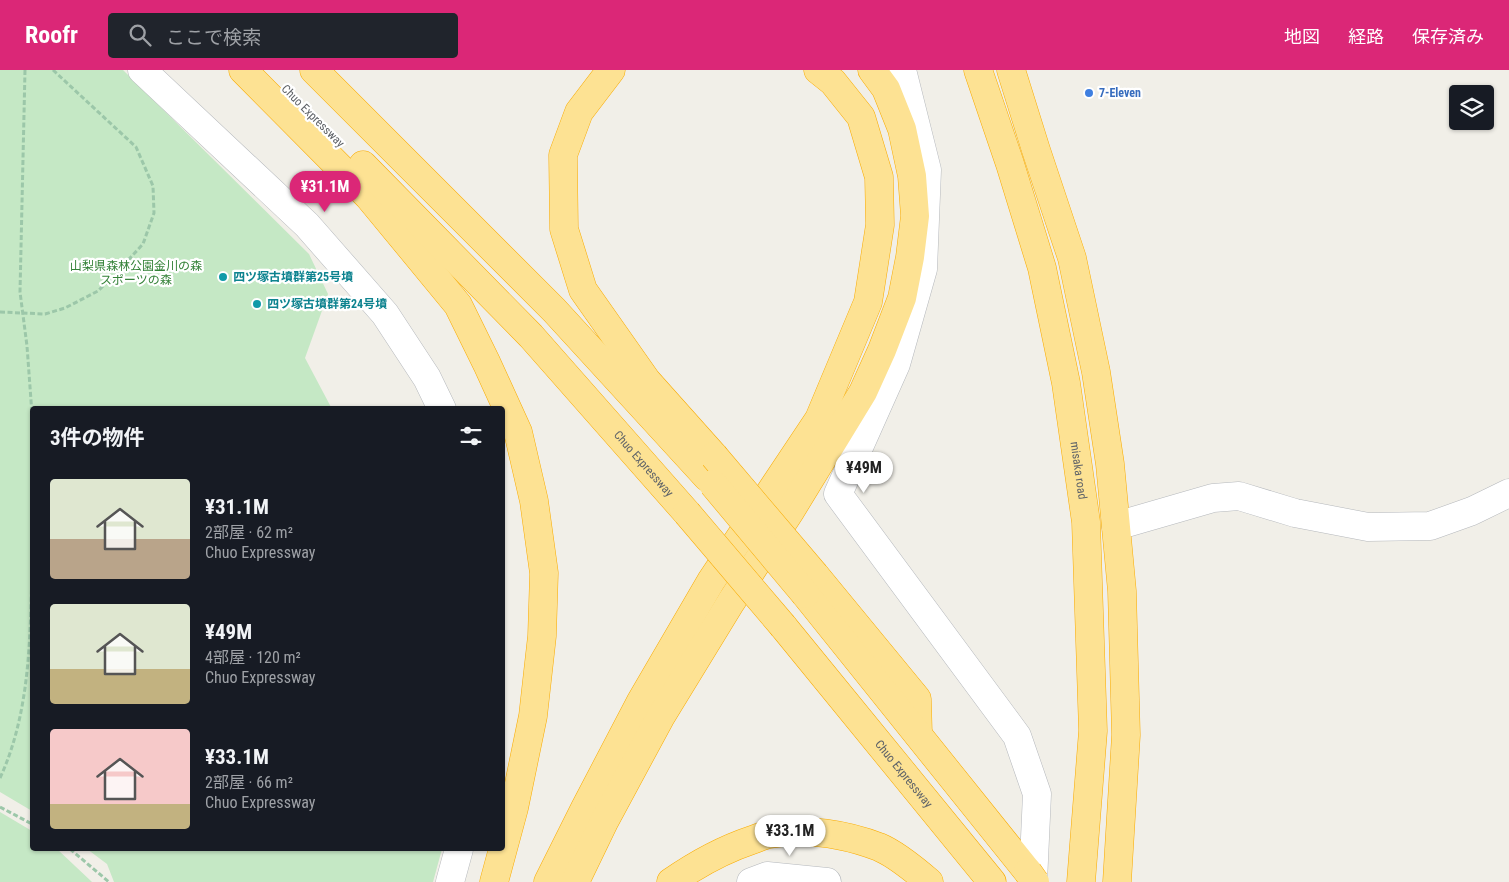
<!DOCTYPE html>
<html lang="ja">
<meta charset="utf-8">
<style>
body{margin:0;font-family:"Roboto Condensed","Noto Sans JP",sans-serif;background:#20242c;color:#f1f3f6;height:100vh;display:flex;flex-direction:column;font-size:19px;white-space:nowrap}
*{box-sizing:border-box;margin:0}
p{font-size:16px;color:#9ea1a6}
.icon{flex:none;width:28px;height:28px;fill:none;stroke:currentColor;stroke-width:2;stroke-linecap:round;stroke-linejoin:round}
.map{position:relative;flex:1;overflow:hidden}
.details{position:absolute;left:30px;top:336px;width:475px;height:445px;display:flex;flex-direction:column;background:#171b24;border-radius:5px;box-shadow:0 1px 4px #0004}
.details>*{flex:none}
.controls{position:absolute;left:1449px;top:15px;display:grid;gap:10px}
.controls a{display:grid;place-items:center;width:45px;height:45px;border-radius:5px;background:#171b24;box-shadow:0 1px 4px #0004;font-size:25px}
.price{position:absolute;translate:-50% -42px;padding:0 11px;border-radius:18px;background:#fff;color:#222;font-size:16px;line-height:32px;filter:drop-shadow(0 1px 2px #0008)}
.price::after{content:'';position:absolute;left:50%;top:30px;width:15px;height:11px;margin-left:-8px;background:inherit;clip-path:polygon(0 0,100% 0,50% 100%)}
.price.current{background:#db2777;color:#fff}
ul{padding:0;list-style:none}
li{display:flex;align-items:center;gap:15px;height:125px;padding:0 20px}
li span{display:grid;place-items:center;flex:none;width:140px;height:100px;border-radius:5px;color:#555}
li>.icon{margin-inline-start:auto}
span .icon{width:60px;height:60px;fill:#fffc;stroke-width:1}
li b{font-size:21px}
h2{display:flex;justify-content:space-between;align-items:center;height:60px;padding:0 20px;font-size:21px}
header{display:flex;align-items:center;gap:30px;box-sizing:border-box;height:70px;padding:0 25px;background:#db2777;color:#fff}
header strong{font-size:24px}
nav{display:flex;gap:28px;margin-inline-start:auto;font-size:18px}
.search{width:350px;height:45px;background:#20242c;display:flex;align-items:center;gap:12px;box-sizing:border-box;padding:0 18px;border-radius:5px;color:#9ea1a6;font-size:19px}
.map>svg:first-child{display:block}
.green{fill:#c5e8c5}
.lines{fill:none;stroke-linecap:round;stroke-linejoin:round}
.minor-casing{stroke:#b5b8bc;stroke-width:29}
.highway-casing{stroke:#f9ab00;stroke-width:29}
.path{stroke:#9cc7a9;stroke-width:3;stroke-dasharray:5 2.5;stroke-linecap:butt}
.minor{stroke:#fff;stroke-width:28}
.highway{stroke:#fde293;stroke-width:28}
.highway-bridge-casing{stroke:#f9ab00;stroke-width:29;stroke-linecap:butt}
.path-bridge{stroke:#9cc7a9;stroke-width:3;stroke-dasharray:5 2.5;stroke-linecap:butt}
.highway-bridge{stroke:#fde293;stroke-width:28}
.shop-dot{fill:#3f7fe0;stroke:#fff;stroke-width:2}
.culture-dot{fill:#0f9aa8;stroke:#fff;stroke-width:2}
.labels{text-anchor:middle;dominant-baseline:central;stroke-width:4.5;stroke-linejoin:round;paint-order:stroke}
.shop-label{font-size:12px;font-weight:bold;fill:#366cbe;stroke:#fff;text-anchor:start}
.street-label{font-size:12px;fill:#5f6368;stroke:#fff}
.park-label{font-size:12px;fill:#348238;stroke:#fff}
.culture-label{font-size:12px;font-weight:bold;fill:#0d838f;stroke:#fff;text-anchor:start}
</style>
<header>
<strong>Roofr</strong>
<div class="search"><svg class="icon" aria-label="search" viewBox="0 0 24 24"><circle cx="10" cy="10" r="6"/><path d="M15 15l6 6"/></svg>ここで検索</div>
<nav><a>地図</a><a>経路</a><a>保存済み</a></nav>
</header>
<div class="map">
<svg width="1509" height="812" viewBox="0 0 1509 812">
<rect width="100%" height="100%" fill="#f1efe8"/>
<g class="green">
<polygon points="0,0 123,0 309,184 328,224 305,288 332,339 32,339 32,741 0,722"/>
<polygon points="0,742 32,761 32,779 57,779 92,812 0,812"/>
<polygon points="87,779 442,779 433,812 114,812 107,794"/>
</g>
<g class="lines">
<g class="minor-casing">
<g id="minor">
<polyline points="142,0 307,155 385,244 427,308 442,339"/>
<polyline points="902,0 927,100 923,199 896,294 838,424 1017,666 1037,724 1033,812"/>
<polyline points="1116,456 1213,428 1239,426 1295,443 1368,457 1430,456 1472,441 1509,423"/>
<polyline points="450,812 459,779"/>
<polyline points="751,812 767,806 827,812"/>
</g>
</g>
<g class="highway-casing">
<g id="highway">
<polyline points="243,0 369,127 458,235 487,294 518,362 534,431 544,503 542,566 533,646 514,738 494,812"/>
<polyline points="314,0 554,240 707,407"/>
<polyline points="611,0 579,42 563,85 564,159 583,220 647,311 714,386"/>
<path id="s1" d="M978 0 1010 94 1042 198 1066 313 1086 452 1093 661 1081 812"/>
<polyline points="1011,0 1036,80 1072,188 1096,302 1110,394 1122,521 1126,665 1117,812"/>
<path id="s2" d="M363 95 531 266 687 443"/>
<polyline points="815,505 917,629 918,664"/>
<polyline points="805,524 1028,802"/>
<path id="s3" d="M783 556 992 812"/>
<polyline points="548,812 585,738 641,631 711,511 819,349 868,232 880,155 879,107 861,47 833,12 818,0"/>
<polyline points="575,812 605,750 660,648 731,532 791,440 863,322 882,280 902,228 910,187 915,146 912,106 902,59 886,19 872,0"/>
<path d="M671 812C697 794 722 780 752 770 758 768 764 765 770 764 806 758 845 764 879 777 896 784 915 800 929 812"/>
</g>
</g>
<g class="path">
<polyline points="25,0 20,222 27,276 32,344"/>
<polyline points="53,0 136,77 153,116 154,143 143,174 120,199"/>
<path d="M0 708C30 643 30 570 32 500"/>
<polyline points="0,737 32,754"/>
<polyline points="70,779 109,812"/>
</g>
<use href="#minor" class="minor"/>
<use href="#highway" class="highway"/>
<g class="highway-bridge-casing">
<g id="highway-bridge">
<polyline points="714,386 815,505"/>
<polyline points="713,414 805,524"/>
<polyline points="687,443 783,556"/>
<polyline points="1028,802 1035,812"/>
</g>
</g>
<polyline class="path-bridge" points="0,242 45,244 65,238 98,221 120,199"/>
<use href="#highway-bridge" class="highway-bridge"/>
</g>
<circle class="shop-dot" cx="1089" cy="23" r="5"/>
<g class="culture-dot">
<circle cx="223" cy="207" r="5"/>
<circle cx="257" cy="234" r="5"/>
</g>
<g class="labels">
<g class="shop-label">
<text x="1099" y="23">7-Eleven</text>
</g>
<g class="street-label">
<text transform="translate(313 46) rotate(45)">Chuo Expressway</text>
<text stroke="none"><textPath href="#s2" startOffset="410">Chuo Expressway</textPath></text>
<text stroke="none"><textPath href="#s1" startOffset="414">misaka road</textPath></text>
<text stroke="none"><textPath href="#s3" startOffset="191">Chuo Expressway</textPath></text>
</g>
<g class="park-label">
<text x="136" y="196">山梨県森林公園金川の森<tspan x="136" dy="14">スポーツの森</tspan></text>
</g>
<g class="culture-label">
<text x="233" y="207">四ツ塚古墳群第25号墳</text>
<text x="267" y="234">四ツ塚古墳群第24号墳</text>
</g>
</g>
</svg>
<div class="controls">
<a><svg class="icon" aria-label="layers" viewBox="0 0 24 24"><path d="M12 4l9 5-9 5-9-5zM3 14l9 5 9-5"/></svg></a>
</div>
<b class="price current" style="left:325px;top:143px">¥31.1M</b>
<b class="price" style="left:864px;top:424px">¥49M</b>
<b class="price" style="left:790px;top:787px">¥33.1M</b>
<section class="details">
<h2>3件の物件<svg class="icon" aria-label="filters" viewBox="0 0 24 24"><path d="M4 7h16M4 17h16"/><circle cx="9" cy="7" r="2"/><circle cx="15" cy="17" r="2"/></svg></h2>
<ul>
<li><span style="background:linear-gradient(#dfe7d0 60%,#b9a48a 0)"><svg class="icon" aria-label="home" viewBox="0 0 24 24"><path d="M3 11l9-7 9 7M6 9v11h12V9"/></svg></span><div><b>¥31.1M</b><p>2部屋 · 62 m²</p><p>Chuo Expressway</p></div></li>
<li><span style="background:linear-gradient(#dfe7d0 65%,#c2b280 0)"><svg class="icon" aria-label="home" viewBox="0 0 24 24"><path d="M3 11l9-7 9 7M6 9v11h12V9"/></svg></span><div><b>¥49M</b><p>4部屋 · 120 m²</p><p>Chuo Expressway</p></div></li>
<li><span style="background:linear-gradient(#f6c9c9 75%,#c2b280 0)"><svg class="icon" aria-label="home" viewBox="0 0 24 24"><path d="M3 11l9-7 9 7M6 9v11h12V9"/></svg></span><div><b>¥33.1M</b><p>2部屋 · 66 m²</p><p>Chuo Expressway</p></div></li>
</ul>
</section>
</div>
